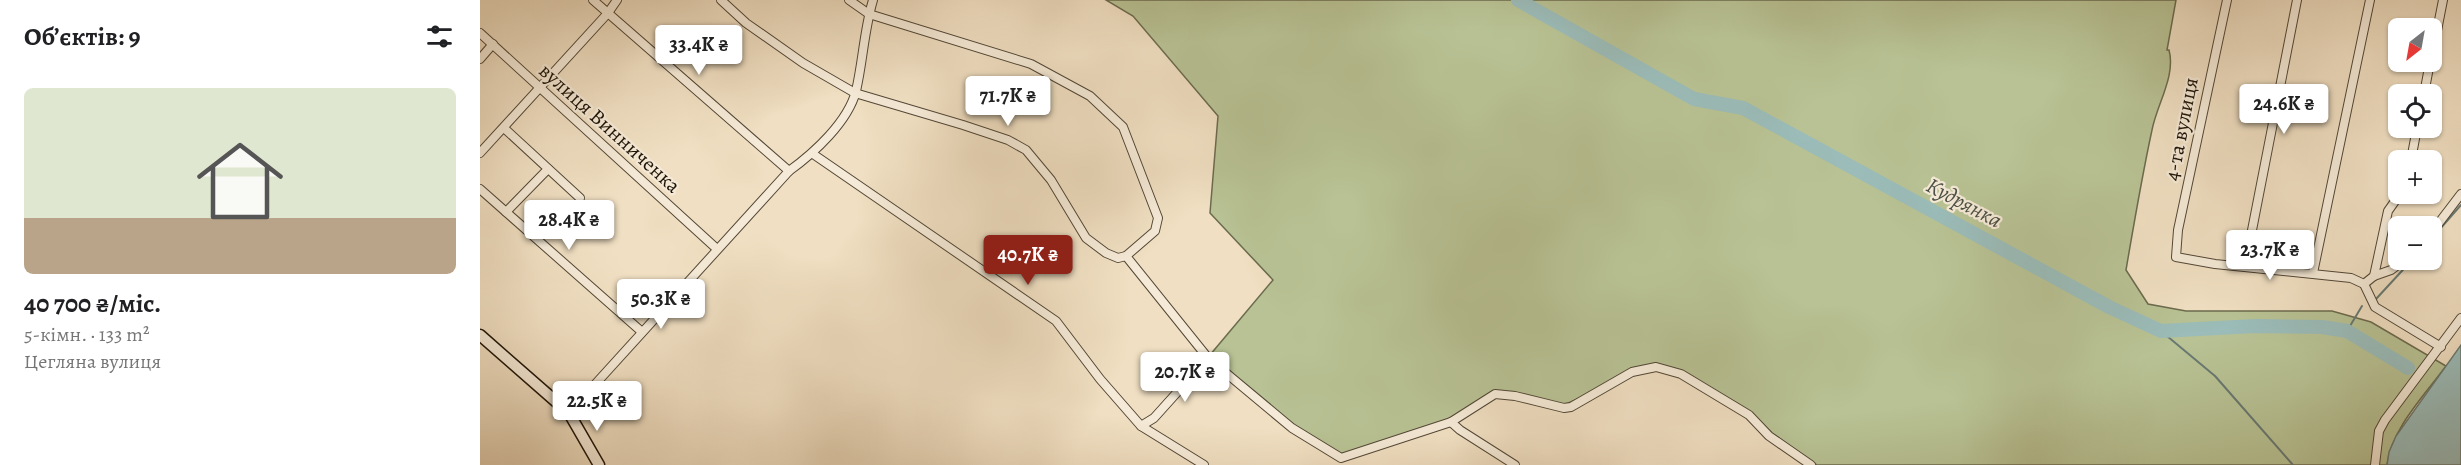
<!DOCTYPE html>
<html lang="uk">
<meta charset="utf-8">
<style>
body{margin:0;font-family:Alegreya,serif;background:#f2f2f2;color:#202124;height:100vh;display:flex;flex-direction:column;font-size:22px;white-space:nowrap}
*{box-sizing:border-box;margin:0}
p{font-size:20px;color:#757577}
.icon{flex:none;width:33px;height:33px;fill:none;stroke:currentColor;stroke-width:2;stroke-linecap:round;stroke-linejoin:round}
.map{position:relative;flex:1;overflow:hidden}
.drawer{display:flex;flex-direction:column;background:#fff;width:480px}
.drawer>*{flex:none}
.needle{width:39px;rotate:211deg}
.buttons{position:absolute;left:1908px;top:18px;display:grid;gap:12px}
.buttons a{display:grid;place-items:center;width:54px;height:54px;border-radius:9px;background:#fff;box-shadow:0 2px 4px #0004;font-size:30px}
.price{position:absolute;translate:-50% -51px;padding:0 14px;border-radius:6px;background:#fff;color:#222;font-size:20px;line-height:39px;filter:drop-shadow(0 2px 3px #0008)}
.price::after{content:'';position:absolute;left:50%;top:36px;width:18px;height:14px;margin-left:-9px;background:inherit;clip-path:polygon(0 0,100% 0,50% 100%)}
.price.on{background:#8f2418;color:#fff}
ul{padding:0;list-style:none}
li{display:grid;align-content:center;gap:12px;height:318px;padding:0 24px}
li+li{border-top:2px solid #e0e0e0}
li span{display:grid;place-items:center;height:186px;border-radius:9px;color:#555}
li>.icon{margin-inline-start:auto}
span .icon{width:108px;height:108px;fill:#fffc;stroke-width:1}
li b{font-size:26px}
h2{display:flex;justify-content:space-between;align-items:center;height:72px;padding:0 24px;font-size:26px}
main{display:flex;flex:1;min-height:0}
.map>svg:first-child{display:block}
.green{fill:#b8c294;stroke:#6b6b4e;stroke-width:1.5}
.water{fill:#9bbcb9;stroke:#697972;stroke-width:1.5}
.lines{fill:none;stroke-linecap:round;stroke-linejoin:round}
.stream{stroke:#697972;stroke-width:2}
.river{stroke:#9bbcb9;stroke-width:14}
.street-casing{stroke:#524736;stroke-width:10}
.secondary-casing{stroke:#1e1407;stroke-width:13}
.street{stroke:#f5ead7;stroke-width:8}
.secondary{stroke:#f5ead7;stroke-width:10}
.labels{text-anchor:middle;dominant-baseline:central;stroke-width:4.5;stroke-linejoin:round;paint-order:stroke}
.street-label{font-size:21px;fill:#1e1407;stroke:#f5ead7}
.water-label{font-size:22px;font-style:italic;fill:#4a4f45;stroke:#f5ead7}
</style>
<main>
<section class="drawer">
<h2>Об’єктів: 9<svg class="icon" aria-label="filters" viewBox="0 0 24 24"><path d="M4 7h16M4 17h16"/><circle cx="9" cy="7" r="2"/><circle cx="15" cy="17" r="2"/></svg></h2>
<ul>
<li><span style="background:linear-gradient(#dfe7d0 70%,#b9a48a 0)"><svg class="icon" aria-label="home" viewBox="0 0 24 24"><path d="M3 11l9-7 9 7M6 9v11h12V9"/></svg></span><div><b>40 700 ₴/міс.</b><p>5-кімн. · 133 m²</p><p>Цегляна вулиця</p></div></li>
</ul>
</section>
<div class="map">
<svg width="1981" height="465" viewBox="0 0 1981 465">
<rect width="100%" height="100%" fill="#f0dfc2"/>
<filter id="stains"><feTurbulence type="fractalNoise" baseFrequency=".00333" numOctaves="4"/><feColorMatrix values="0 0 0 0 .2 0 0 0 0 .09 0 0 0 0 .02 0 0 0 .5 -.17"/></filter>
<radialGradient id="worn" r=".72"><stop offset=".6" stop-color="#630" stop-opacity="0"/><stop offset="1" stop-color="#630" stop-opacity=".3"/></radialGradient>
<path class="green" d="M626 0H1696L1687 50H1689C1696 76 1677 104 1672 130 1662 176 1654 223 1646 270L1668 304 1706 311H1852L1891 322 1966 366C1944 396 1912 428 1907 465H1337L1292 433 1271 413 1176 364 1084 405 1014 391 970 419 861 455 814 426 730 355 793 280 730 213 738 116 653 16Z"/>
<polygon class="water" points="1981,345 1981,465 1907,465 1909,452 1916,436"/>
<g class="lines">
<g class="stream">
<polyline points="1952,238 1981,205"/>
<polyline points="1896,299 1932,260"/>
<polyline points="1681,331 1735,376 1813,465"/>
<polyline points="1867,331 1882,306"/>
</g>
<polyline class="river" points="1038,0 1214,99 1263,108 1629,307 1681,331 1775,326 1842,327 1867,331 1928,368"/>
<g class="street-casing">
<g id="street">
<polyline points="113,0 309,171"/>
<polyline points="241,0 266,23 323,63 375,93 483,125 528,140 546,150 571,180 606,238 626,253 638,258 646,256 728,358 812,428 861,458 971,422 1015,394 1035,396 1084,408 1091,407 1152,372 1176,367 1201,374 1269,415 1289,436 1331,465"/>
<polyline points="369,0 389,14 551,64 610,96 643,127 678,218 675,231 646,256"/>
<polyline points="1747,0 1698,230 1696,257 1735,264 1871,278 1884,284 1895,307 1961,347"/>
<polyline points="0,33 237,249"/>
<polyline points="1952,56 1963,0"/>
<polyline points="0,59 13,44"/>
<polyline points="1944,94 1950,62"/>
<polyline points="24,128 100,198"/>
<polyline points="0,153 128,13 137,0"/>
<polyline points="333,154 576,321 620,379 661,426 724,465"/>
<polyline points="1931,160 1937,128"/>
<polyline points="0,189 162,332"/>
<polyline points="26,212 68,169"/>
<polyline points="1952,232 1981,194"/>
<polyline points="1765,266 1817,0"/>
<polyline points="1833,273 1890,0"/>
<polyline points="1894,276 1911,270 1924,260"/>
<polyline points="1884,284 1894,276 1908,211 1920,194"/>
<path d="M89 413 309 171C334 153 368 122 376 91 383 61 384 30 393 0"/>
<polyline points="971,422 980,430 1035,465"/>
<polyline points="661,426 674,418 728,358"/>
<polyline points="1895,465 1899,431 1905,420 1981,318"/>
</g>
</g>
<g class="secondary-casing">
<polyline id="secondary" points="0,335 89,413 119,465"/>
</g>
<use href="#street" class="street"/>
<use href="#secondary" class="secondary"/>
</g>
<g class="labels">
<g class="street-label">
<text transform="translate(130 128) rotate(42)">вулиця Винниченка</text>
<text transform="translate(1701 129) rotate(-79)">4-та вулиця</text>
</g>
<g class="water-label">
<text transform="translate(1484 203) rotate(28)">Кудрянка</text>
</g>
</g>
<rect width="100%" height="100%" filter="url(#stains)"/>
<rect width="100%" height="100%" fill="url(#worn)"/>
</svg>
<div class="buttons">
<a><svg class="needle" viewBox="-14 -14 28 28"><path d="M0-13l5 13h-10z" fill="#e53935"/><path d="M0 13l5-13h-10z" fill="#757577"/></svg></a>
<a><svg class="icon" aria-label="locate" viewBox="0 0 24 24"><circle cx="12" cy="12" r="6"/><path d="M12 2v4M12 18v4M2 12h4M18 12h4"/></svg></a>
<a>+</a>
<a>−</a>
</div>
<b class="price" style="left:219px;top:76px">33.4K ₴</b>
<b class="price" style="left:528px;top:127px">71.7K ₴</b>
<b class="price" style="left:1804px;top:135px">24.6K ₴</b>
<b class="price" style="left:89px;top:251px">28.4K ₴</b>
<b class="price" style="left:1790px;top:281px">23.7K ₴</b>
<b class="price on" style="left:548px;top:286px">40.7K ₴</b>
<b class="price" style="left:181px;top:330px">50.3K ₴</b>
<b class="price" style="left:705px;top:403px">20.7K ₴</b>
<b class="price" style="left:117px;top:432px">22.5K ₴</b>
</div>
</main>
